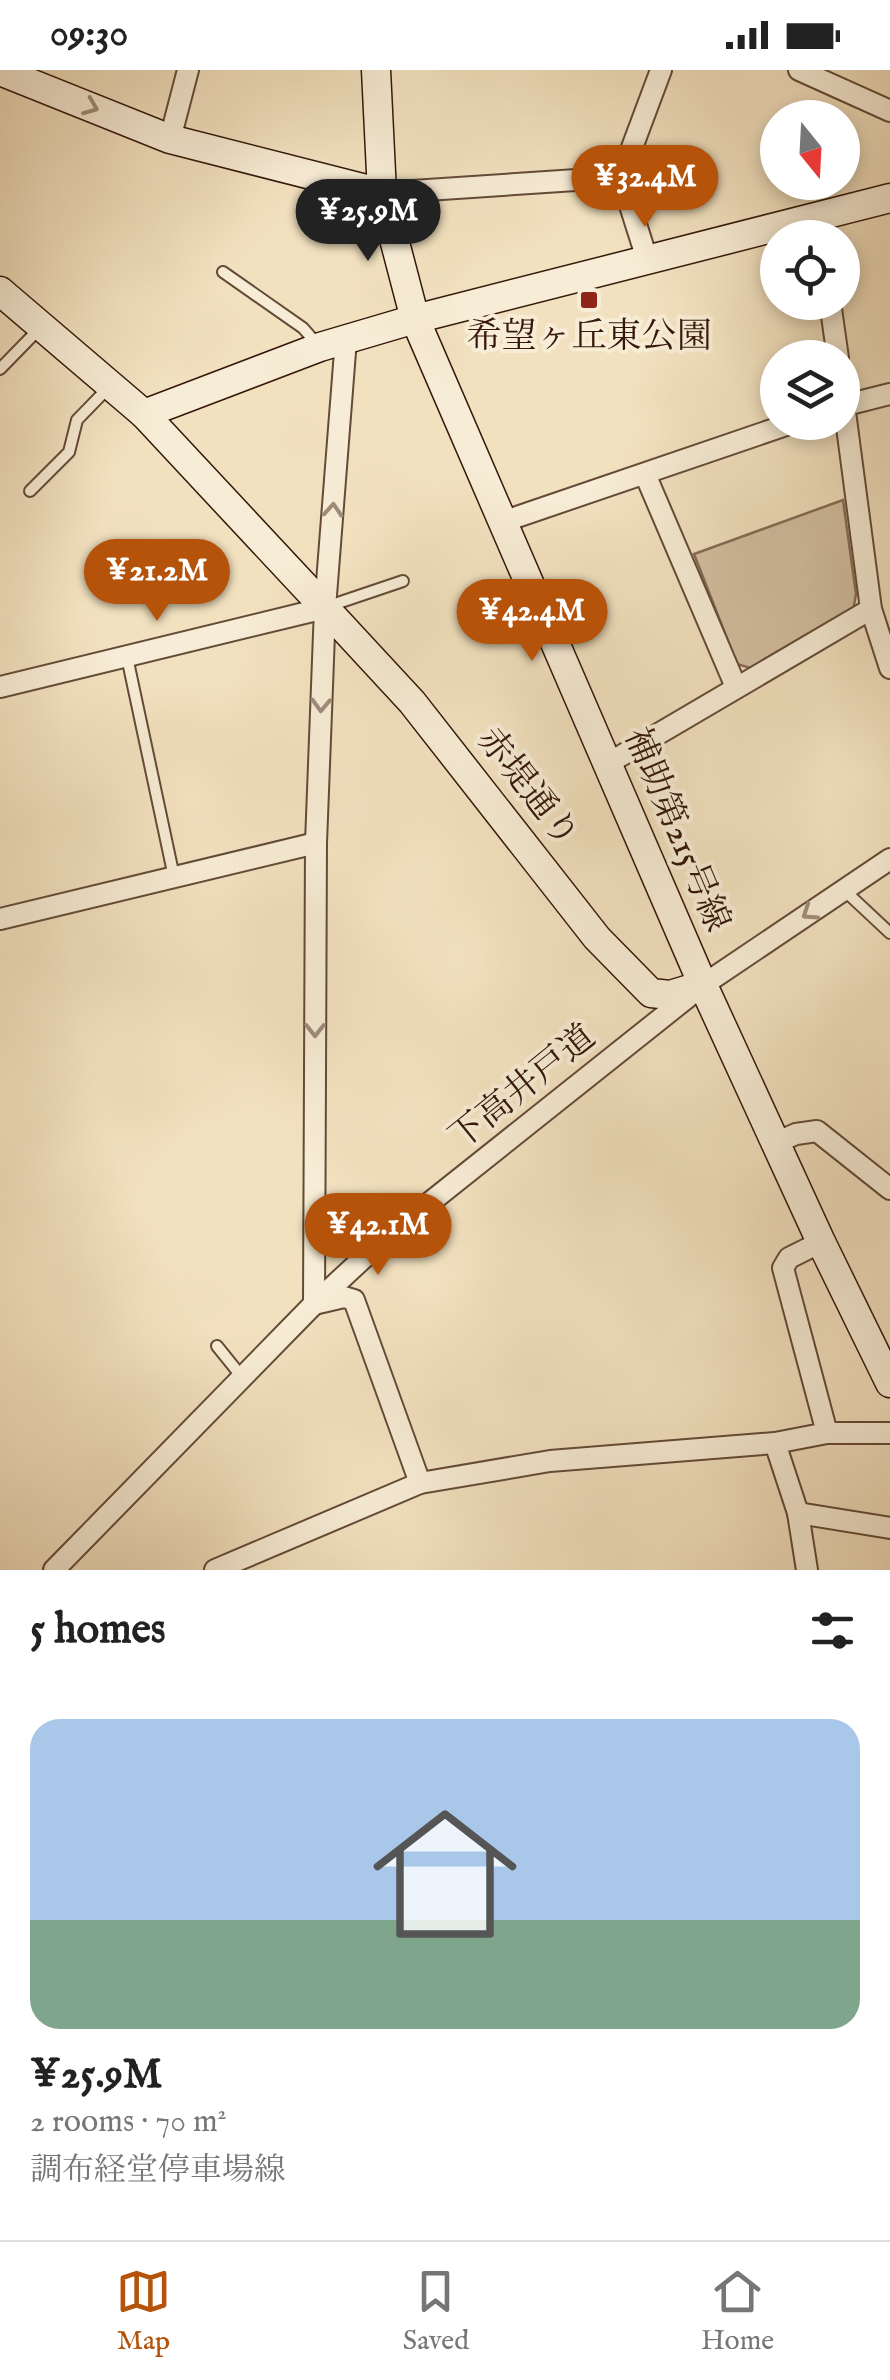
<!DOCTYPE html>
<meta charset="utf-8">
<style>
body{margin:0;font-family:"IM FELL English","Noto Serif JP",serif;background:#f6f6f6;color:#222;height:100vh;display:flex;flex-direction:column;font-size:38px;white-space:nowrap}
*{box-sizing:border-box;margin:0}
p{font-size:32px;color:#767676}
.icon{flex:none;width:55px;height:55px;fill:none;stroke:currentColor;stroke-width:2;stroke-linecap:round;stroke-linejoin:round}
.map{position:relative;height:1500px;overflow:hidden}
.side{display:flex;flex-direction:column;background:#fff;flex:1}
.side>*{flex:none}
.needle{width:65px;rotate:162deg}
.buttons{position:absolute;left:760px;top:30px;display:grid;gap:20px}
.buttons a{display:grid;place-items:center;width:100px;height:100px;border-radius:50%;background:#fff;box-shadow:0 5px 15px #0003;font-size:50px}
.price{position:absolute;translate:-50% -85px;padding:0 22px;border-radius:35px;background:#b45309;color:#fff;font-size:32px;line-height:65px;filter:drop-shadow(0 2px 5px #0008)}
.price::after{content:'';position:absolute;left:50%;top:60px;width:30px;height:22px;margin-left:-15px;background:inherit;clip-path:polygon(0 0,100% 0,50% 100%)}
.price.active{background:#222;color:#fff}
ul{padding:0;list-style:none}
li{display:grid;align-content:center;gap:20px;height:530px;padding:0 30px}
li+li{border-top:2px solid #e0e0e0}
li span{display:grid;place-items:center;height:310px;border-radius:30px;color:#555}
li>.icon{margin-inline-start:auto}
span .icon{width:180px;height:180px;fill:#fffc;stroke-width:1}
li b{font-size:42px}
h2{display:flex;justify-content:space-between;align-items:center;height:120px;padding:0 30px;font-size:42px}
.status{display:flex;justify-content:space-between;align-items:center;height:70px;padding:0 50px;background:#fff;direction:ltr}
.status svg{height:28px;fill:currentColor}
.dock{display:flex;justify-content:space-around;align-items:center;height:140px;border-top:2px solid #e0e0e0;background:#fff;font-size:28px;color:#767676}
.dock a{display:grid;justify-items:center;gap:5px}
.dock .active{color:#b45309}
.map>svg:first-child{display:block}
.park{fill:#d2bfa0;stroke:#846b56;stroke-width:2.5}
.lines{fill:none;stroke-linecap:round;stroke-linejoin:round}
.lane-casing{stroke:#644a38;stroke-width:14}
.street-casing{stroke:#644a38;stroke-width:24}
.secondary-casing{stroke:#35170b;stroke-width:31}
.lane{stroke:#f7ecd5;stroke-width:10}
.street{stroke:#f7ecd5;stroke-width:20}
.secondary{stroke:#f7ecd5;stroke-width:28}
.oneway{stroke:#a08c7a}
.poi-dot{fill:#8f2418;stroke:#f7ecd5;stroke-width:4}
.labels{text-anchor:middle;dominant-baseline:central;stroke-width:8;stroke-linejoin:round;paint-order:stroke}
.poi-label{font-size:35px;fill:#35170b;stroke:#f7ecd5}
.street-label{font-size:35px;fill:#35170b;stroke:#f7ecd5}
</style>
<div class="status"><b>09:30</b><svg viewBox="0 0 49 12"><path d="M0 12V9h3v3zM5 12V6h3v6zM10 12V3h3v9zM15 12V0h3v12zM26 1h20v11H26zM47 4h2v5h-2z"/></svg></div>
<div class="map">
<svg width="890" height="1500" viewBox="0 0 890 1500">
<rect width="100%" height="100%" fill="#f2e1bf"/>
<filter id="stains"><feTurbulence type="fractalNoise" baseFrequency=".002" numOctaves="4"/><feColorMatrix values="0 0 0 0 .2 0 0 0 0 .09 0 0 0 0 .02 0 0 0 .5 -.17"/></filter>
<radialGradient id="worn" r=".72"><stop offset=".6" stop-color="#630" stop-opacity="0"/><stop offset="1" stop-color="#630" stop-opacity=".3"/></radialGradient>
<polygon class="park" points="843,430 856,524 853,541 750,598 737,594 694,484"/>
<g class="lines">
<g class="lane-casing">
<g id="lane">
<polyline points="223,202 303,258 317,274"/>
<polyline points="0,299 39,259"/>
<polyline points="30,421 69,382 77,350 109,317"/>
<polyline points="326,537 403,511"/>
<polyline points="127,587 174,807"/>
<polyline points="844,820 890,863"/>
<polyline points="217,1276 242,1307"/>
</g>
</g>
<g class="street-casing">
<g id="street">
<polyline points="799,0 890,41"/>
<polyline points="170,69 188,0"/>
<polyline points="621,107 661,0"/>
<polyline points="621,107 647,189"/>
<polyline points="382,123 621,107"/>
<polyline points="830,232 838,288"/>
<polyline points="346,269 325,538 316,773 314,1234 344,1227 354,1230 420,1413"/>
<polyline points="842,319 871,539 890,598"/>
<polyline points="842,336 890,324"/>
<polyline points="645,404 736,617"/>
<polyline points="502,452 795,352"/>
<polyline points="0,617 325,538"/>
<polyline points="607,694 871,539"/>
<polyline points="0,849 316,773"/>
<polyline points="775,1073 796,1064 817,1061 890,1119"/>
<polyline points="821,1172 789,1188 783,1198 827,1363"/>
<polyline points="775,1373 798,1443 807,1500"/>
<polyline points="798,1443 890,1458"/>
<polyline points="54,1500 314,1234 384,1169 703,915 890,789"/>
<polyline points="215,1500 420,1413 550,1391 775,1373 827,1363 890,1363"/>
</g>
</g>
<g class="secondary-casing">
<g id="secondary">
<polyline points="376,0 382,123 415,249 703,915 821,1172 890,1313"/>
<polyline points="0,1 170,69 382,123"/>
<polyline points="0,221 144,344 325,538 412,632 597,868 651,923 670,925 703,915"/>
<polyline points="144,344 320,277 415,249 890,128"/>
</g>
</g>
<use href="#lane" class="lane"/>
<use href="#street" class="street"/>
<use href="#secondary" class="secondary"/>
</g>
<defs><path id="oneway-chevron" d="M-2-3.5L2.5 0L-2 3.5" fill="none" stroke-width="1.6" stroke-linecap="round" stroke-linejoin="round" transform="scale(2.5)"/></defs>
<g class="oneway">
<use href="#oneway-chevron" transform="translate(91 37) rotate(22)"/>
<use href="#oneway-chevron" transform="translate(333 440) rotate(-86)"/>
<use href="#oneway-chevron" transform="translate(321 635) rotate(92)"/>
<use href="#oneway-chevron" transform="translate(809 843) rotate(146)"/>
<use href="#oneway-chevron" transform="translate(315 960) rotate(90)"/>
</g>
<rect class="poi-dot" x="579" y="220" width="20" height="20" rx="5"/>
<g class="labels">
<g class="poi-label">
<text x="589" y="267">希望ヶ丘東公園</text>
</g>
<g class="street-label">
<text transform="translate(527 718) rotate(52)">赤堤通り</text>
<text transform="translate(676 760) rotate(67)">補助第215号線</text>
<text transform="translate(523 1018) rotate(-39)">下高井戸道</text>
</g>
</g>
<rect width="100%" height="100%" filter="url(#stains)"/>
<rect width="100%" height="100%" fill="url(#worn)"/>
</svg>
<div class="buttons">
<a><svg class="needle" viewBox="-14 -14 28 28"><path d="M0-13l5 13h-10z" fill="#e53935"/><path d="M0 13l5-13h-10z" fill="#767676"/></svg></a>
<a><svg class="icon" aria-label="locate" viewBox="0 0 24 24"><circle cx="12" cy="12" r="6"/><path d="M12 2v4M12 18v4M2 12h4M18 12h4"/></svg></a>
<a><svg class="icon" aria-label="layers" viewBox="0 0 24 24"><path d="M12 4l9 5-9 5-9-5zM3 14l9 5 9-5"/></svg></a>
</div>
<b class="price" style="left:645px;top:160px">¥32.4M</b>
<b class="price active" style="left:368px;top:194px">¥25.9M</b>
<b class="price" style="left:157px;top:554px">¥21.2M</b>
<b class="price" style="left:532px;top:594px">¥42.4M</b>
<b class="price" style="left:378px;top:1208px">¥42.1M</b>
</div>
<section class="side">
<h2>5 homes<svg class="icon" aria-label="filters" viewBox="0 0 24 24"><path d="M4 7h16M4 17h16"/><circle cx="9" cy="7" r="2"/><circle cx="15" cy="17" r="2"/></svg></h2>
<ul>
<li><span style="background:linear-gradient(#a9c7e8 65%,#7fa58c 0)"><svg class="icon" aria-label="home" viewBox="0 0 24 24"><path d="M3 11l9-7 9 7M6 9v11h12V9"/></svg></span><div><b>¥25.9M</b><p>2 rooms · 70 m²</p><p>調布経堂停車場線</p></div></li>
</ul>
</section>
<nav class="dock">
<a class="active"><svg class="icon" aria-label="map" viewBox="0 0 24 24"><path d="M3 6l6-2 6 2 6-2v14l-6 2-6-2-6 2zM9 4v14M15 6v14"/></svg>Map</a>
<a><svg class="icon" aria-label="saved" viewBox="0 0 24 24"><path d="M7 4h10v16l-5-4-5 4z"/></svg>Saved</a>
<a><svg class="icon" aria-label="home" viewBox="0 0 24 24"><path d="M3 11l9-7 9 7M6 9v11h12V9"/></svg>Home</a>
</nav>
